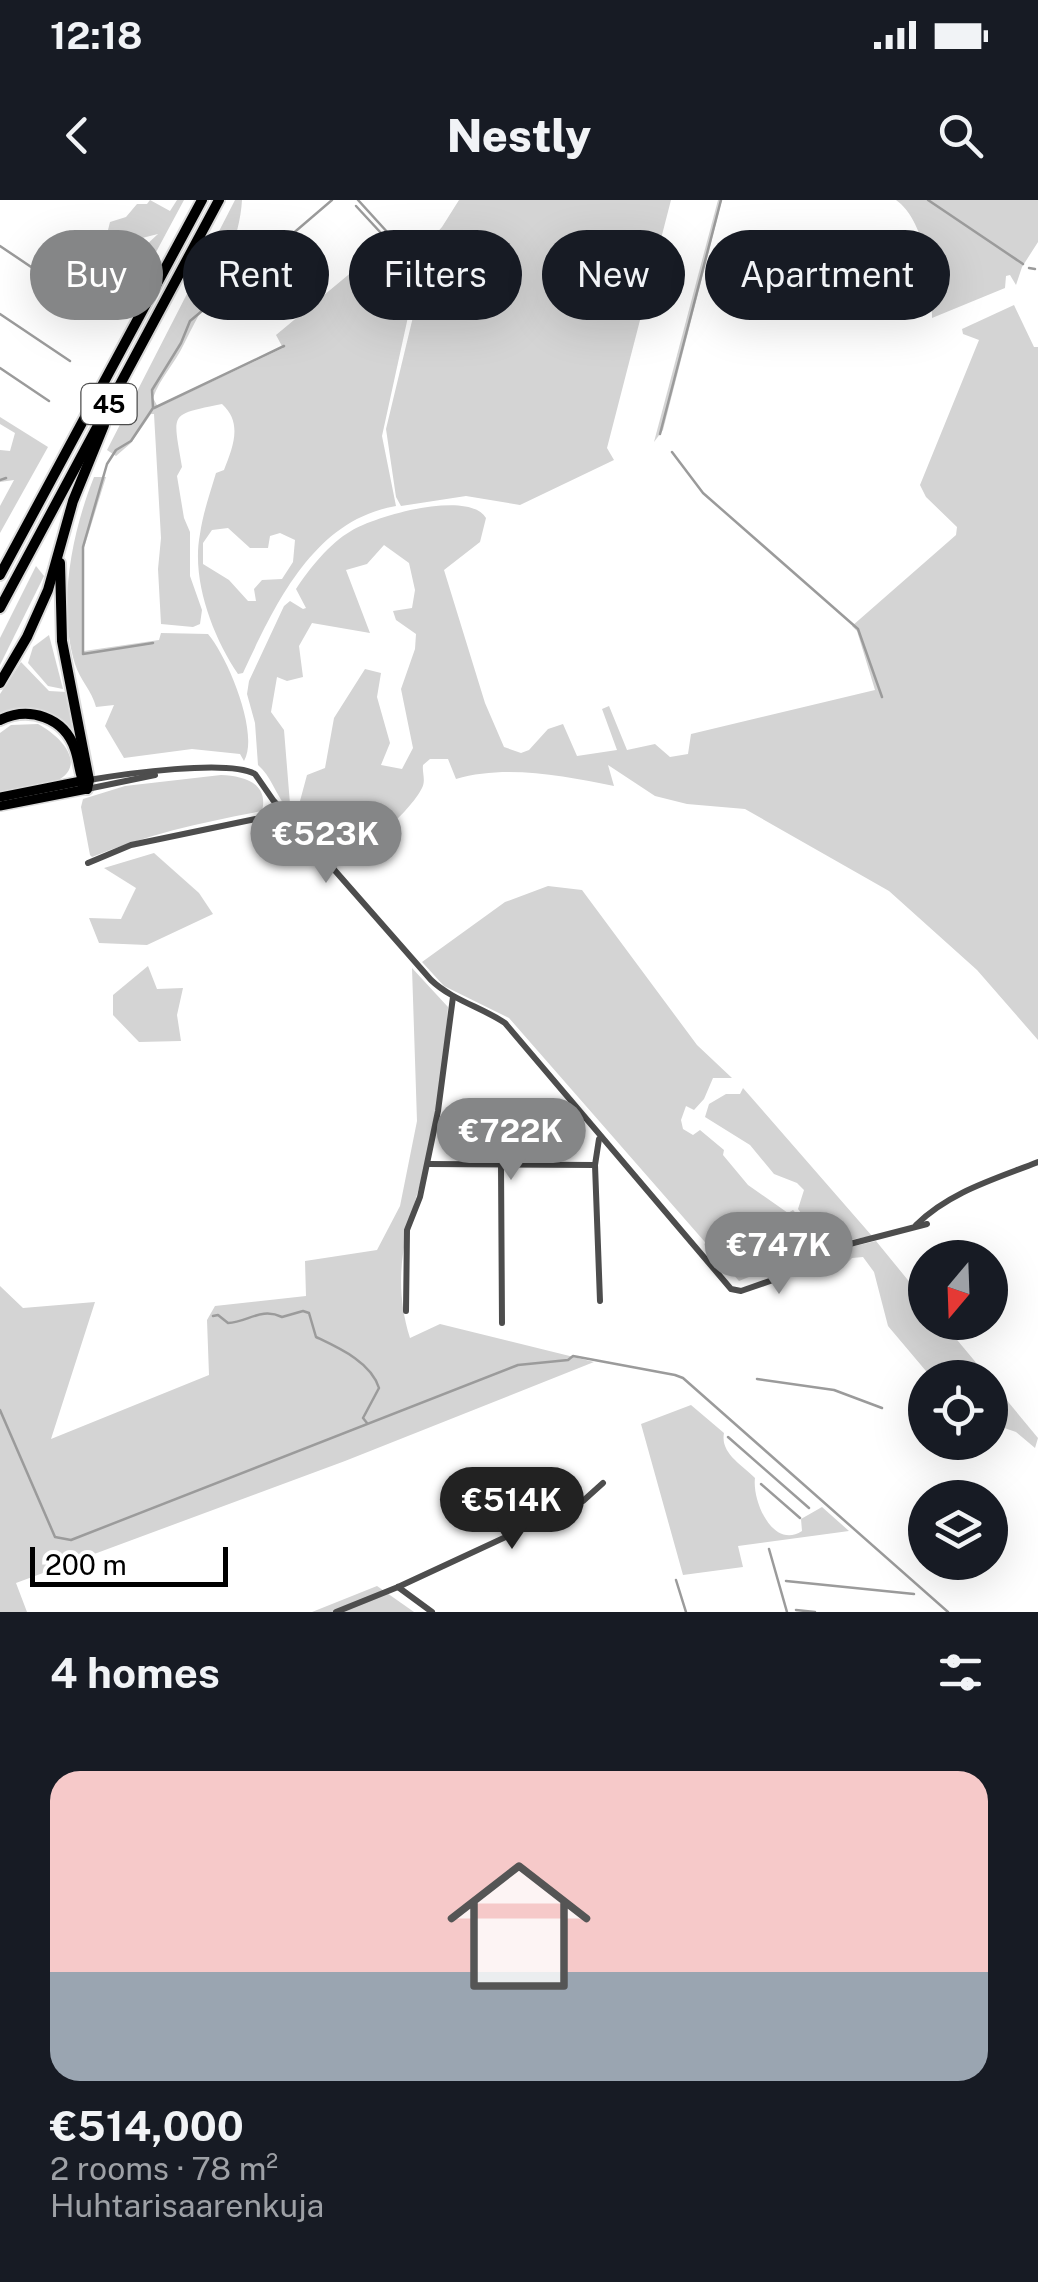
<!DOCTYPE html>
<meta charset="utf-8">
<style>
body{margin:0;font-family:"Public Sans",sans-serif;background:#20242c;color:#f1f3f6;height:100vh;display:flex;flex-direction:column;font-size:38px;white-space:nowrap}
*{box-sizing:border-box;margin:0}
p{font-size:32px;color:#9ea1a6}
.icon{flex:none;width:55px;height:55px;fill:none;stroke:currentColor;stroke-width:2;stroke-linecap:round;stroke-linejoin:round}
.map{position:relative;height:1412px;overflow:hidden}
.details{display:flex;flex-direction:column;background:#171b24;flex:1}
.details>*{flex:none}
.guide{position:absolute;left:30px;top:30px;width:980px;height:90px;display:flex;gap:20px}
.needle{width:65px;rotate:199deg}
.buttons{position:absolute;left:908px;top:1040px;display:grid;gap:20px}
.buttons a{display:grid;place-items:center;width:100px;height:100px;border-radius:50%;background:#171b24;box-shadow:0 10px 40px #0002;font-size:50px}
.scale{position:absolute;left:30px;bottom:25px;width:198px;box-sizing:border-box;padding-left:10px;border:5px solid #000;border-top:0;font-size:28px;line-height:35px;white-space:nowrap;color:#000;-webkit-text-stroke:8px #fff;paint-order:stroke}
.price{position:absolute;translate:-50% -85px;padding:0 22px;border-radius:35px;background:#858687;color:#fff;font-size:32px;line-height:65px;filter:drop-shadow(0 2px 5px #0008)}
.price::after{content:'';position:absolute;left:50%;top:60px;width:30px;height:22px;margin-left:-15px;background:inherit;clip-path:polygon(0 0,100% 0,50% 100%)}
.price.active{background:#222;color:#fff}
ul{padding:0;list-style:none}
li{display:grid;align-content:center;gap:20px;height:530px;padding:0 50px}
li span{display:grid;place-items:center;height:310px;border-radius:30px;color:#555}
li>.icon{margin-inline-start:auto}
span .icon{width:180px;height:180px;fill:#fffc;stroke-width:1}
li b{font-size:42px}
h2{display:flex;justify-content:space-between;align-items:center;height:120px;padding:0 50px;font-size:42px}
.tag{padding:0 35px;border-radius:45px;background:#171b24;box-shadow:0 10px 40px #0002;font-size:35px;line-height:90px}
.tag.active{background:#858687;color:#fff}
.status{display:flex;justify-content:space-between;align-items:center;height:70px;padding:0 50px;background:#171b24;direction:ltr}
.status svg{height:28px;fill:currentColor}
header{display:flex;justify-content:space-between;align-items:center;height:130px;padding:0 50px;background:#171b24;font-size:45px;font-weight:800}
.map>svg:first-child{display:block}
.green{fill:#d4d4d4;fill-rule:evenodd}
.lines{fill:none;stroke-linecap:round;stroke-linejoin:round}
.stream{stroke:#9b9b9b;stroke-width:2.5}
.major-casing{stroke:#dbdbdb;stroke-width:12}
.highway-casing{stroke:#dbdbdb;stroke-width:14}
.minor{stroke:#4d4d4d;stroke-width:6}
.major{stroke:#000;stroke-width:9}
.highway{stroke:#000;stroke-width:10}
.labels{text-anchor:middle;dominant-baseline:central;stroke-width:8;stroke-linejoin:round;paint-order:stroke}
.shield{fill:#fff;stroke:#4c4c4c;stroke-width:2.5}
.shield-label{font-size:25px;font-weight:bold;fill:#000}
</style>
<div class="status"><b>12:18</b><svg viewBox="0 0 49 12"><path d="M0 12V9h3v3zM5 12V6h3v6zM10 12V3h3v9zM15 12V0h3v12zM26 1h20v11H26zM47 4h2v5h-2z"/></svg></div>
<header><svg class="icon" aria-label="back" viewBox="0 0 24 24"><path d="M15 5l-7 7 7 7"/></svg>Nestly<svg class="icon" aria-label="search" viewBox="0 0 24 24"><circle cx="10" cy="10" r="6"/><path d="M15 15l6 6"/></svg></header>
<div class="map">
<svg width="1038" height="1412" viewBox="0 0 1038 1412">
<rect width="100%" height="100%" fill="#fff"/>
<g class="green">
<polygon points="150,0 170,11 177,0 184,0 126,108 120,103 118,93 144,47 158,34 142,38 110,54 102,72 66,49 69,30 106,38 110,22 126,17 137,4 147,4"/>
<path d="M235 0H242C239 53 206 98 184 144 175 163 160 178 153 198L158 207 283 148 276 135 389 41 400 57 418 71 382 236 396 306C313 320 275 405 243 473L238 474C213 437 191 380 200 334 203 313 210 293 216 273L224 270C233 247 243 223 222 204 168 215 173 212 182 267L177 276 184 318 190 332V376L202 410 200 424 193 427 161 424 158 369 161 338 154 214H151L131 243 116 256 107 250ZM228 328 250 348H268L270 336 280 333 295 340 293 362 282 379 262 380 254 389 256 401H248L229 380 203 364V343L212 330Z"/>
<polygon points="459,0 671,0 607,248 614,260 520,305 466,296 401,306 396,297 386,229 425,67 414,58 442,27"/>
<polygon points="718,0 722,0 663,230 654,242"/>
<path d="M896 0H1038V42L1022 67 1016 85 1010 75 1006 76 1005 88 932 118C932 84 926 21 896 0Z"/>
<path d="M1014 105 1034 147H1038V840L977 770 889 691 745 609 687 604 655 596 608 565 614 586C565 576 505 564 456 579L448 559H430L423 565C422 573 426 580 422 588 410 612 362 655 336 656L291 610 300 601 307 575 325 568 334 518 365 469 381 473 377 497 390 543 381 565 402 569 413 548 401 489 415 449 416 434 396 420 393 411 412 408 415 390 409 363 384 345 367 364 346 370 370 433 312 423 299 446 303 477 287 481 277 477 271 512 284 530 290 604 286 607C275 593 271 576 258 565L255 523 247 494 249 481 284 406 290 401 303 409 306 408 296 389C309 369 330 343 351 331 375 316 469 289 486 318L480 342 444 370 485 503 504 547 521 553 529 550 548 529 563 524 577 556 617 550 602 509 609 506 627 550 655 544 670 557 688 554 691 534 875 490 857 431 852 426 956 335 957 327 926 297 920 285 979 140 963 134 962 129Z"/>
<polygon points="0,217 48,247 0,333 0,306 14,280 0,282 0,250 10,251 15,233 0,224"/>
<path d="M94 277H106L84 348V451L159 440 161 433 208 434C227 456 260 533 244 561L240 554 192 549 124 558 105 526 114 505 96 507C92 491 80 480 75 464 57 406 72 332 94 277Z"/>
<polygon points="36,366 44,376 0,465 0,438"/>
<polygon points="49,435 63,489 48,486 28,463 33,447"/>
<polygon points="21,462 49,491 67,492 78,540 59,521 0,518 0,494"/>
<path d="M38 524C59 535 90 565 55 582 40 590 17 590 0 594V533L11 525Z"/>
<path d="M221 575C244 576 269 583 262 611 203 622 148 634 92 657L90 655 81 607 83 599 125 586Z"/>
<polygon points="154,653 199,693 213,714 147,745 99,743 89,718 121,719 136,688 104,668"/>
<polygon points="548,686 582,690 697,845 732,878 713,878 704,899 694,910 686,906 681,920 683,929 693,935 700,930 724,950 723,955 748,985 788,1013 793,1010 804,1022 807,1021 798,1009 804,990 797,983 774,974 750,945 705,917 709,904 726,894 740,894 743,888 872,1036 816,1046 825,1053 876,1041 925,1101 925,1122 943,1123 988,1177 931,1177 888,1126 874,1072 863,1057 852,1058 842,1068 809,1073 795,1058 739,1081 509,818 444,786 422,762 505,702"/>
<polygon points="148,766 157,789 183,788 177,815 181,841 139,842 113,815 113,795"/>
<path d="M412 768 448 807C445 849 441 892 433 932 419 1007 385 1058 410 1138L440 1124 594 1162 345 1261 16 1383 27 1412H0V1086L23 1108 95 1102 51 1239 209 1175 207 1120 215 1106 306 1096 305 1061 377 1050 400 1006 417 921Z"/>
<polygon points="990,1180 1038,1238 1035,1248 1016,1232 990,1223"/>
<path d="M691 1205 724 1233C720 1253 742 1265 755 1278 752 1301 773 1350 802 1331L801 1319 822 1307 849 1331 738 1346 743 1367 683 1375 641 1224Z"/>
<polygon points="377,1386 414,1412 312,1412"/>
</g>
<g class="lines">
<g class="stream">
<polyline points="358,0 399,45"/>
<polyline points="928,0 1023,64"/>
<polyline points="356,6 381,33"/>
<polyline points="0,46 98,112"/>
<polyline points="1029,68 1035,69"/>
<polyline points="234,84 332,0"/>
<polyline points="0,114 70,161"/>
<polyline points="0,168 49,201"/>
<polyline points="154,208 284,146"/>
<polyline points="660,234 721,0"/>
<polyline points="672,252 703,293 858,429 882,497"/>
<polyline points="0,280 6,278"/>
<polyline points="153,443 83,454 83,347 107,264 116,250 131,241 153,208 152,190 181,143 190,121 228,89"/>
<path d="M213 1116 218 1115 228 1123C248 1122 261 1107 282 1117L303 1111 309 1113 316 1137C339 1148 371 1162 379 1188L363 1218 367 1223"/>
<polyline points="757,1179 834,1190 882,1208"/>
<polyline points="0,1210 55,1337 71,1340 518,1165 568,1160 573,1156 675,1175 683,1178 948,1412"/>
<polyline points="728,1237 809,1308"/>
<polyline points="761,1284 800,1318"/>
<polyline points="769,1349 787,1412"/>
<polyline points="676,1380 686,1412"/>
<polyline points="786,1381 914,1394"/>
<polyline points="796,1410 815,1412"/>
</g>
<g class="major-casing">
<g id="major">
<polyline points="0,597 86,580"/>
<polyline points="0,606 87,589"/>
</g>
</g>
<g class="highway-casing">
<g id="highway">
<polyline points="60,363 62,441 89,580 87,589"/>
<polyline points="0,375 202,0"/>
<polyline points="0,408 219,0"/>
<polyline points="0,483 27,437 48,390 73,301 104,225"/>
<path d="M0 520C29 506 64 517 75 549 80 563 79 577 87 589"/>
</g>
</g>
<g class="minor">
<path d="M89 580C123 574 228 559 255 574L273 600 431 780C452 800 481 807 505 823L731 1089 741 1091 790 1074 815 1053 927 1024"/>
<polyline points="87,589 155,575"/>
<polyline points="88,663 131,645 284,613"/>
<polyline points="599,939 595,965 600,1101"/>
<polyline points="428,964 595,965"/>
<polyline points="501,965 502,1123"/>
<path d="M916 1025C949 992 995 979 1038 962"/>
<polyline points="406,1111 407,1030 420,997 438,911 453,797"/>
<polyline points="398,1387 432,1412"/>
<polyline points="336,1412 398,1387 583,1301 603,1283"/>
</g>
<use href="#major" class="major"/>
<use href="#highway" class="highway"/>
</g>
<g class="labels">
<rect class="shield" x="81.5" y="184" width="55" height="40" rx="8"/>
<g class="shield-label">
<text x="109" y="204">45</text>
</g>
</g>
</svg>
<div class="buttons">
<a><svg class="needle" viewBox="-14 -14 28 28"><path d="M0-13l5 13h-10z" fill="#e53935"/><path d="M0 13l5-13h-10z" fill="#9ea1a6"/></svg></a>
<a><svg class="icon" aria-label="locate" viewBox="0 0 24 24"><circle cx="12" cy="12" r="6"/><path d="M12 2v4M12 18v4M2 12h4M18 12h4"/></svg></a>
<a><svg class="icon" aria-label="layers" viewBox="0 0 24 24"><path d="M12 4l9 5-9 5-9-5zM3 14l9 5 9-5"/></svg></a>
</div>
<div class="scale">200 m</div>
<b class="price" style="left:326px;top:686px">€523K</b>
<b class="price" style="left:511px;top:983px">€722K</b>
<b class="price" style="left:779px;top:1097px">€747K</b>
<b class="price active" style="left:512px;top:1352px">€514K</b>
<div class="guide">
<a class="tag active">Buy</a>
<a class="tag">Rent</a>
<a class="tag">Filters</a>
<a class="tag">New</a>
<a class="tag">Apartment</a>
</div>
</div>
<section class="details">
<h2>4 homes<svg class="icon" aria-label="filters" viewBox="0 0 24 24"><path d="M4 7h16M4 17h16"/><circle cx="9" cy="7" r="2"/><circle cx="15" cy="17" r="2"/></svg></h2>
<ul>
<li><span style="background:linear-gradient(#f6c9c9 65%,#9aa5b1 0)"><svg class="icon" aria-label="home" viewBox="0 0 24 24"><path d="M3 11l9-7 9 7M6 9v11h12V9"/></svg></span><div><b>€514,000</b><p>2 rooms · 78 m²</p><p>Huhtarisaarenkuja</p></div></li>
</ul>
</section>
